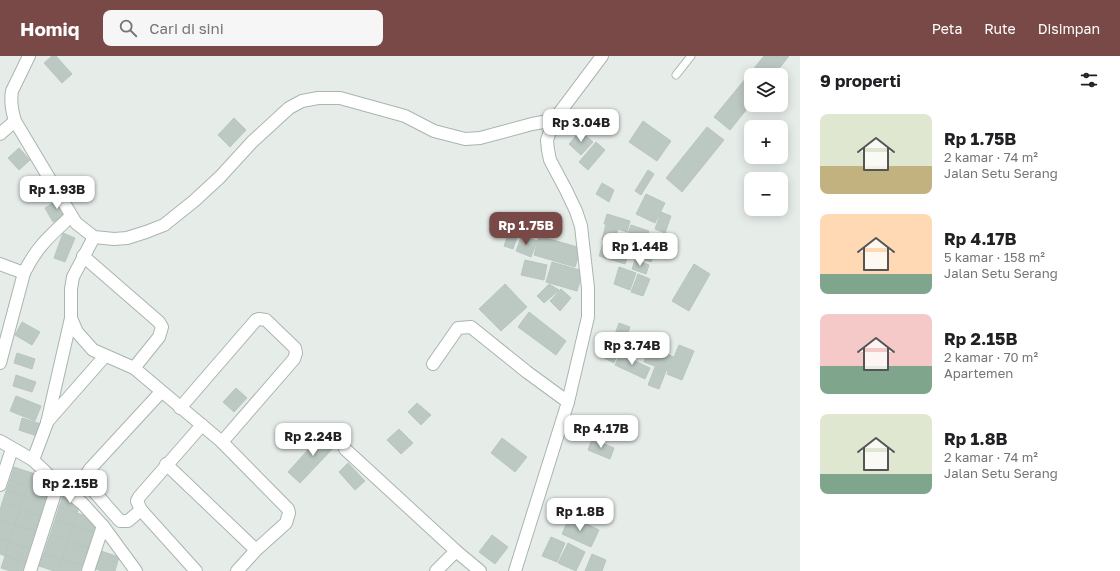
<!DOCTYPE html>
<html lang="id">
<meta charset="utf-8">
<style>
body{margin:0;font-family:"Golos Text",sans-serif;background:#f6f6f6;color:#202124;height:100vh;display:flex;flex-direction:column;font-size:15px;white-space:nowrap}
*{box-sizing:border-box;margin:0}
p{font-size:13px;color:#757577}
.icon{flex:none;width:22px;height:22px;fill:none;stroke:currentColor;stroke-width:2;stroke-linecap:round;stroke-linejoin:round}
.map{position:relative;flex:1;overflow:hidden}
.details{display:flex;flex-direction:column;background:#fff;width:320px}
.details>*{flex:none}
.tools{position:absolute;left:744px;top:12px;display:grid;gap:8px}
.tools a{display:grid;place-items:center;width:44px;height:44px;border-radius:8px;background:#fff;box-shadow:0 2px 10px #0003;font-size:20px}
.price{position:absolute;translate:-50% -34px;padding:0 9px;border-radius:8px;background:#fff;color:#222;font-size:13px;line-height:26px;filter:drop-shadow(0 1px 2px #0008)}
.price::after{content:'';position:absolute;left:50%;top:24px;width:12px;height:9px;margin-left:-6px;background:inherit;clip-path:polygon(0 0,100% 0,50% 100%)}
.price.current{background:#784946;color:#fff}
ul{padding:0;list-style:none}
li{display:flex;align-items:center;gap:12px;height:100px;padding:0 20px}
li span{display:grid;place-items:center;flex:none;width:112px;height:80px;border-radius:8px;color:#555}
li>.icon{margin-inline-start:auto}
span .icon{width:48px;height:48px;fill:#fffc;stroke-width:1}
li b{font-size:17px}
h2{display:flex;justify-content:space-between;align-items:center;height:48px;padding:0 20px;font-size:17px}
header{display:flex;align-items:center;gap:24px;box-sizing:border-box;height:56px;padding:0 20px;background:#784946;color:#fff}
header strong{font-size:19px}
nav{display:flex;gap:22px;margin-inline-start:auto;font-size:14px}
.search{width:280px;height:36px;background:#f6f6f6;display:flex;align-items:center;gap:10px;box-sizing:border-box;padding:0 14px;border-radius:8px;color:#757577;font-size:15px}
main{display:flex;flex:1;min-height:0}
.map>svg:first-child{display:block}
.building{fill:#bcc8c2;stroke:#b9c6bf}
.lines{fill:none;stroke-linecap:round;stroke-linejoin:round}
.service-casing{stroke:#a9b5af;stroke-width:9}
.minor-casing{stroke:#a9b5af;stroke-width:14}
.tertiary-casing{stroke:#a9b5af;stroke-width:14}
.service{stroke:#fff;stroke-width:7}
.minor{stroke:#fff;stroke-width:12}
.tertiary{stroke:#fff;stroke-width:12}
</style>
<header>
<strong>Homiq</strong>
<div class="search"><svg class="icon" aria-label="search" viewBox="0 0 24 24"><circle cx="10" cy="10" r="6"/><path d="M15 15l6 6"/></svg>Cari di sini</div>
<nav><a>Peta</a><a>Rute</a><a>Disimpan</a></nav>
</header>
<main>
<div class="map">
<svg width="800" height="515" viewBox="0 0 800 515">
<rect width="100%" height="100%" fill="#e6ede9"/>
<g class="building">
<polygon points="52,0 56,0 72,18 62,27 44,7"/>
<polygon points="764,0 789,0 774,19 751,19 751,48 730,74 714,61"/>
<polygon points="234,62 246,74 230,91 218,79"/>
<polygon points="643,65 671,85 657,105 629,86"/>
<polygon points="707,71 724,84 682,136 666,122"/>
<polygon points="580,75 593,86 581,99 569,88"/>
<polygon points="596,86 605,94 588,114 579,106"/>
<polygon points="19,92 30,104 19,114 8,102"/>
<polygon points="648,114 654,118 641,139 635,135"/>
<polygon points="35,121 43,134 33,140 25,127"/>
<polygon points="602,127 614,134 609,146 596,138"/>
<polygon points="646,138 665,147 655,167 636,158"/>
<polygon points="61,142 69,156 53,166 45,152"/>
<polygon points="661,156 671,160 665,177 655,173"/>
<polygon points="607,158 630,165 627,176 618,173 614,187 602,184 606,168 604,168"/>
<polygon points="631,169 649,175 642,198 623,192"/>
<polygon points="509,176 518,179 513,193 504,190"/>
<polygon points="63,177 75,182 65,206 54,202"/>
<polygon points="522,179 537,185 531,201 516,195"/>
<polygon points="539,180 581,192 575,211 534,199"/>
<polygon points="603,188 629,196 625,208 599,200"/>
<polygon points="649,190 656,193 651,206 643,203"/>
<polygon points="525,204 547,209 544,224 521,219"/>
<polygon points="635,204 649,209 646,218 632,213"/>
<polygon points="552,206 583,215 577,235 546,226"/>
<polygon points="694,208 710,218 689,255 672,245"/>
<polygon points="619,211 636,217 630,234 614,228"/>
<polygon points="638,218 650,223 643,240 631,236"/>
<polygon points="505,228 527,251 501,275 479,253"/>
<polygon points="549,228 559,234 544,247 537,240"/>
<polygon points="561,233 571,242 560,255 550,245"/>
<polygon points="529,256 566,285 556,299 518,271"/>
<polygon points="22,266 40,276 32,289 15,279"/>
<polygon points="619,267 630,271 624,289 613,284"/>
<polygon points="679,289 694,295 682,324 667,318 668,315 644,306 649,291 674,301"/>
<polygon points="610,290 619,294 614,307 604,302"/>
<polygon points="17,297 35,303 32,313 14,307"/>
<polygon points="620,298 650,312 645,323 615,309"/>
<polygon points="655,311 666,315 659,333 648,329"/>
<polygon points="16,319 36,326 32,336 13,330"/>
<polygon points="236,332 247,342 234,356 223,346"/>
<polygon points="16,340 41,350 35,365 10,355"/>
<polygon points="417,347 431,359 421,369 408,356"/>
<polygon points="588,361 617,372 613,385 583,373"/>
<polygon points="22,362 41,368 37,380 19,374"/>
<polygon points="399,373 413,387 401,398 387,384"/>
<polygon points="324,376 337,388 300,427 288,416"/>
<polygon points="575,376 589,380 588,385 574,381"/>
<polygon points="502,382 527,401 515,416 491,397"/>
<polygon points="592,383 614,392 610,403 588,394"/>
<polygon points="348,407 365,425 355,434 339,416"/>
<polygon points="14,411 32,417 28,430 10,424"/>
<polygon points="32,417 52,424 48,437 28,430"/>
<polygon points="10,424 28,430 24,441 6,435"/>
<polygon points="28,430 48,437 44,447 24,441"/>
<polygon points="6,435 24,441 20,453 2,447"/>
<polygon points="63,440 81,446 77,457 59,451"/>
<polygon points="24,441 44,447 40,460 20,453"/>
<polygon points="2,447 20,453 15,469 0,464 0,454"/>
<polygon points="59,451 77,457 73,470 55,464"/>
<polygon points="20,453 40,460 35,475 15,469"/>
<polygon points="77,457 97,464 93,476 73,470"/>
<polygon points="570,460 599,474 591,491 562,478"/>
<polygon points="0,464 15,469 9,486 0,483"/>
<polygon points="55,464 73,470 68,485 50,479"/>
<polygon points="15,469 35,475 29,493 9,486"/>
<polygon points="73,470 93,476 88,492 68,485"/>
<polygon points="50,479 68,485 62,503 44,497"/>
<polygon points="492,479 508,491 495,508 479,496"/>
<polygon points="551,481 565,487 557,506 542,500"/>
<polygon points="0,483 9,486 5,500 0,498"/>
<polygon points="68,485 88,492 82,509 62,503"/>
<polygon points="9,486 29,493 25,506 5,500"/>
<polygon points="568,487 585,496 576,515 558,507"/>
<polygon points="101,495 119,501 115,515 103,515 95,513"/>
<polygon points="44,497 62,503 58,515 54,515 39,510"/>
<polygon points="592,498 606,504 602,515 585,515"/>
<polygon points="5,500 25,506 22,515 10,515 1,512"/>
<polygon points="62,503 82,509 80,515 58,515"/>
</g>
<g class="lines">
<g class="service-casing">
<polyline id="service" points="676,19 691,0"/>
</g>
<g class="minor-casing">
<g id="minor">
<polyline points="0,78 15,65"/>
<polyline points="94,181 73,221 71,233 71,262 77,276 93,294 134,312 222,386 288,453 289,457 286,467 256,494 237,515"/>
<polyline points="83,200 159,266 162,271 159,281 134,312"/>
<polyline points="0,208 24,217"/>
<path d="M0 307 24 217C37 190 50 180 71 160"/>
<polyline points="433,308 458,272 471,271 527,316 568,346"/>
<polyline points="180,352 256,264 259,263 266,264 295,292 296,297 294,303 222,386"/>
<polyline points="47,366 105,300"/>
<polyline points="0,385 33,404 58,428 82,447 103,470 136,515"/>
<polyline points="345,393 456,495 480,515"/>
<polyline points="33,404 47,367 71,262"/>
<polyline points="166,408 256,494"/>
<polyline points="0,429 12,393"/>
<polyline points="141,454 128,465 120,465 84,424 86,419 90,413 161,336"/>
<polyline points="30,515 58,428"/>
<polyline points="88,515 103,470"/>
<polyline points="196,515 141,454 137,445 139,441 202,369"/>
<polyline points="436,515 456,495"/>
</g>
</g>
<g class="tertiary-casing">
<g id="tertiary">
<path d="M29 0 12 35C10 46 12 55 15 65L76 167 94 181 114 183 127 182 146 176 164 169 194 145 220 121 252 86 289 52 302 45 318 42H340L405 60 434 75 465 83 480 82 532 68 554 64"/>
<polyline points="515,515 568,346 588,261 588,232 581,170 576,155 566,134 550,104 548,94 547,84 554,64 602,0"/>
</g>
</g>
<use href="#service" class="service"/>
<use href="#minor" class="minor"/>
<use href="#tertiary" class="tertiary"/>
</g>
</svg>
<div class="tools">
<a><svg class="icon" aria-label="layers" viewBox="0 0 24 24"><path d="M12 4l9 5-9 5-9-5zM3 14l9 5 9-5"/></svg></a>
<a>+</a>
<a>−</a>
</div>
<b class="price" style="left:581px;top:87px">Rp 3.04B</b>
<b class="price" style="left:57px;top:154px">Rp 1.93B</b>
<b class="price current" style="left:526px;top:190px">Rp 1.75B</b>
<b class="price" style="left:640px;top:211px">Rp 1.44B</b>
<b class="price" style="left:632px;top:310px">Rp 3.74B</b>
<b class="price" style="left:601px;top:393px">Rp 4.17B</b>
<b class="price" style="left:313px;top:401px">Rp 2.24B</b>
<b class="price" style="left:70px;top:448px">Rp 2.15B</b>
<b class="price" style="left:580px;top:476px">Rp 1.8B</b>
</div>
<section class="details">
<h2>9 properti<svg class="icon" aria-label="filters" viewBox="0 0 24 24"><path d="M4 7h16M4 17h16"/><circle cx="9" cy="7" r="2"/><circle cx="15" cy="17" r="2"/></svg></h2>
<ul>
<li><span style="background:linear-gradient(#dfe7d0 65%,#c2b280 0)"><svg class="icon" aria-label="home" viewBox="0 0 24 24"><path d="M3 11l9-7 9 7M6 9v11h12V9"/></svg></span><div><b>Rp 1.75B</b><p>2 kamar · 74 m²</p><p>Jalan Setu Serang</p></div></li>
<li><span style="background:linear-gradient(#ffd9b3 75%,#7fa58c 0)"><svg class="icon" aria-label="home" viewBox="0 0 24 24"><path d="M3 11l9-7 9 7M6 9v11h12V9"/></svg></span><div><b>Rp 4.17B</b><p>5 kamar · 158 m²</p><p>Jalan Setu Serang</p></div></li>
<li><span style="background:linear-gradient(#f6c9c9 65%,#7fa58c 0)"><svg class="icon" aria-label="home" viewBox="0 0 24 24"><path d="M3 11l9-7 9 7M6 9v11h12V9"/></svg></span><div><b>Rp 2.15B</b><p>2 kamar · 70 m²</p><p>Apartemen</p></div></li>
<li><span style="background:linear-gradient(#dfe7d0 75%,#7fa58c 0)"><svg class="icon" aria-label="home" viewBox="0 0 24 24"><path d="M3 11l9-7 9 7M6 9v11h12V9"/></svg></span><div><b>Rp 1.8B</b><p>2 kamar · 74 m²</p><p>Jalan Setu Serang</p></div></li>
</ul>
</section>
</main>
